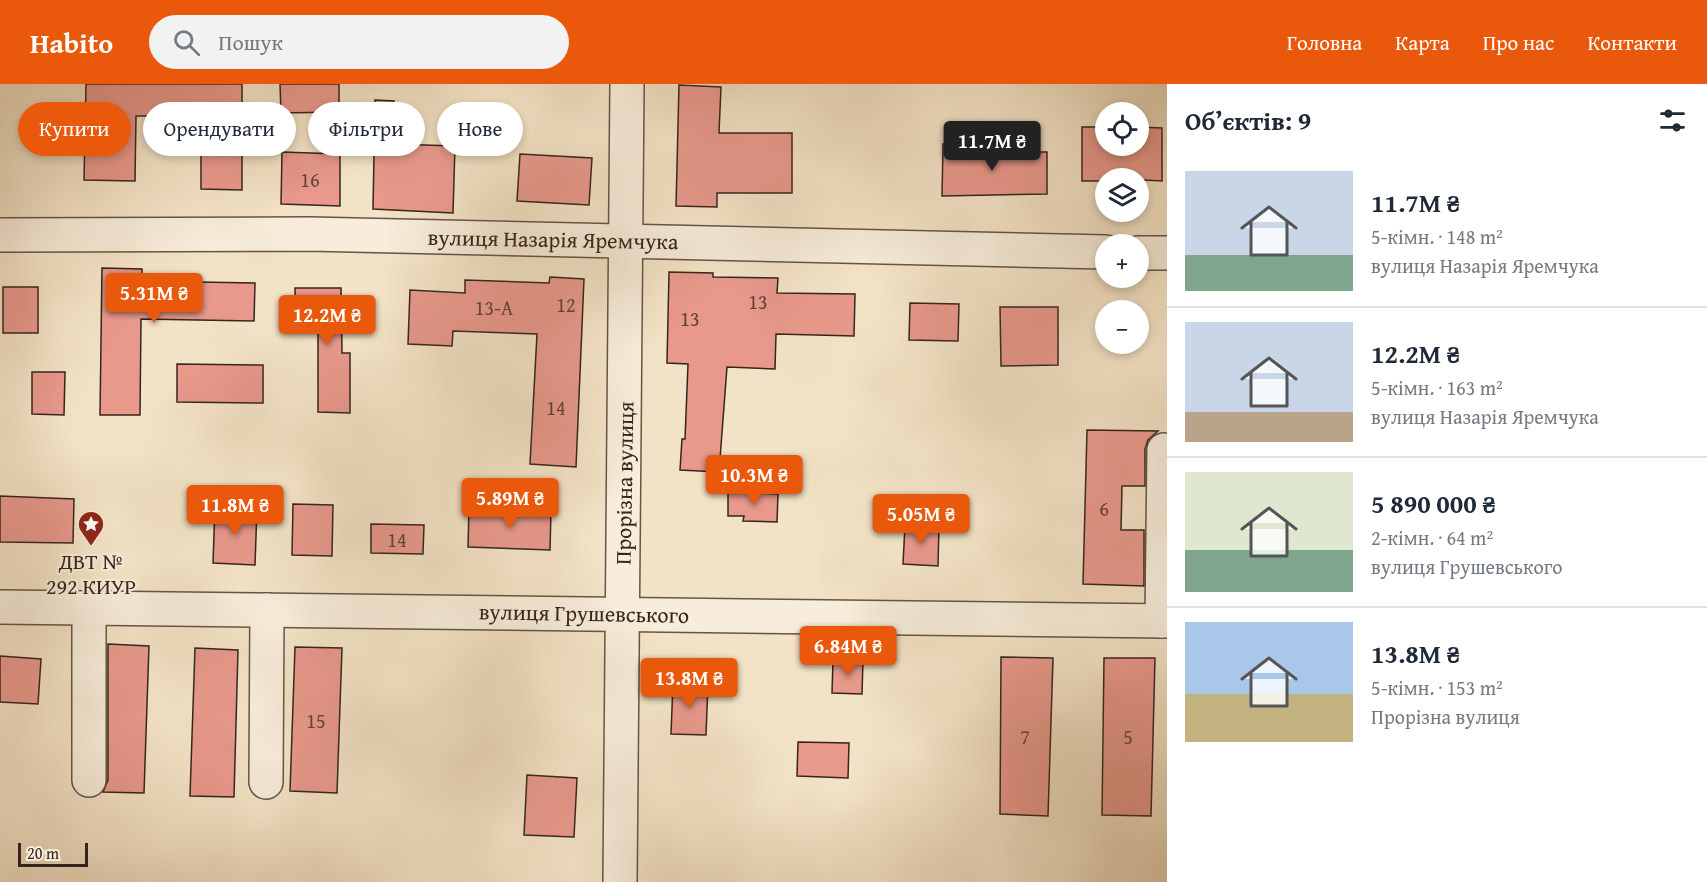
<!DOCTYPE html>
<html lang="uk">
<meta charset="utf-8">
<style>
body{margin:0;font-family:"Gentium Book Plus",serif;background:#f2f2f3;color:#1f2937;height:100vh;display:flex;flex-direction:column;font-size:22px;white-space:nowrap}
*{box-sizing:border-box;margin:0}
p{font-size:20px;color:#747a83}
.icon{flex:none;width:33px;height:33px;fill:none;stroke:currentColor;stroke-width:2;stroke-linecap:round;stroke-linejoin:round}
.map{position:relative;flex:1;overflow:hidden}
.details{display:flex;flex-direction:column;background:#fff;width:540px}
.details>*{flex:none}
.banner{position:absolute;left:18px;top:18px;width:570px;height:54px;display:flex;gap:12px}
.fabs{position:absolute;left:1095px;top:18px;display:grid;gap:12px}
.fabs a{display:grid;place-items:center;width:54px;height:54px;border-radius:50%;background:#fff;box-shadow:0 3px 9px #0003;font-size:30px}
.scale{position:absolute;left:18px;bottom:15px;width:70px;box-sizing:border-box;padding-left:6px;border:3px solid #36241e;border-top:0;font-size:16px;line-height:21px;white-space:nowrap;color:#36241e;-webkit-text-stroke:4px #f7edda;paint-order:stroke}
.price{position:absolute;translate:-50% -51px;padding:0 14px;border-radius:6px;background:#ea580c;color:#fff;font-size:20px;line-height:39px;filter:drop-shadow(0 2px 3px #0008)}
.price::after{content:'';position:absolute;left:50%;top:36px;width:18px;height:14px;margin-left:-9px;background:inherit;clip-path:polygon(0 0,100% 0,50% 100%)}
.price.current{background:#222;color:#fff}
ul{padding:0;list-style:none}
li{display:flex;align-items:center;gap:18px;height:150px;padding:0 18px}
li+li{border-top:2px solid #e0e1e3}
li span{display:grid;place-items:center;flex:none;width:168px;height:120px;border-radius:0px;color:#555}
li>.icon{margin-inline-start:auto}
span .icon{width:72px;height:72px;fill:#fffc;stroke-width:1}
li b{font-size:26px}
h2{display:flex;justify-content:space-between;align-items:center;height:72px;padding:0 18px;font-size:26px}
.chip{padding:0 21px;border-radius:27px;background:#fff;box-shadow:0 3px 9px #0003;font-size:21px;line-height:54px}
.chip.current{background:#ea580c;color:#fff}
header{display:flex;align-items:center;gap:36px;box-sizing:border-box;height:84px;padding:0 30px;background:#ea580c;color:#fff}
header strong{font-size:28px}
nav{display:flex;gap:33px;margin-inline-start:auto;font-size:21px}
.search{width:420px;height:54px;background:#f2f2f3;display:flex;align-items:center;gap:15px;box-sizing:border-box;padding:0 21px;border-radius:33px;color:#747a83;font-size:22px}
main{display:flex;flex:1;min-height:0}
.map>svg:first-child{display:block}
.building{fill:#e8998c;stroke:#36241e;stroke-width:1.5}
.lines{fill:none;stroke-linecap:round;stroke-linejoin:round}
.minor-casing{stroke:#655448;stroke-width:36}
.minor{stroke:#f7edda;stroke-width:33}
.labels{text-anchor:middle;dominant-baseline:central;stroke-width:4.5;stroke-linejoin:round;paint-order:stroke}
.number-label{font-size:20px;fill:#62413a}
.street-label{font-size:22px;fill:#36241e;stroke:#f7edda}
.poi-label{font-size:22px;fill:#36241e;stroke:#f7edda}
</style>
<header>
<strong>Habito</strong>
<div class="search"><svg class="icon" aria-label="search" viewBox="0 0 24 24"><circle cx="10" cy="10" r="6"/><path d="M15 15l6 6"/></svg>Пошук</div>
<nav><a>Головна</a><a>Карта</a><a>Про нас</a><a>Контакти</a></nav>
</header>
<main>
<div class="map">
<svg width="1167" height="798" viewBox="0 0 1167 798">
<rect width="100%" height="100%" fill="#f3e3c6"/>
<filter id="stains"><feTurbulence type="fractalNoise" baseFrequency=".00333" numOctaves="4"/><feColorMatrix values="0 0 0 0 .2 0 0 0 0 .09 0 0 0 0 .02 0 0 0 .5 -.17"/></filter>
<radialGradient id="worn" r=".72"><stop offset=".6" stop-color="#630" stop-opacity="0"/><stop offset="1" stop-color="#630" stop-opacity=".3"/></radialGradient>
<g class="building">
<polygon points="86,0 242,0 242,106 201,105 201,32 136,32 135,97 84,96"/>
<polygon points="280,0 339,0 339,28 281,29"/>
<polygon points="679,1 721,3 719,49 792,49 792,109 717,109 717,123 676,122"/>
<polygon points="375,16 394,17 393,60 455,62 453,129 373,125"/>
<polygon points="460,29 488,29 489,70 461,70"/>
<polygon points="1082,43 1106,43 1106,62 1138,62 1138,43 1162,44 1162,97 1106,94 1106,97 1082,97"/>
<polygon points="943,60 975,61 975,68 1047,68 1047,110 942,112"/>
<polygon points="282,68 340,70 340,122 281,120"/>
<polygon points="520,70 592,74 589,121 517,117"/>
<polygon points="102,184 142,185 142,197 255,199 254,237 141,235 140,331 100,331"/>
<polygon points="669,188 713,189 713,193 778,194 777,209 855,210 854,252 776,250 775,285 727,283 719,388 680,386 682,355 685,355 688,280 667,279"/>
<polygon points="550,193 584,195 576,383 530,380 537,250 453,247 452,262 408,260 410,206 465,209 465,196 549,199"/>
<rect x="3" y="203" width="35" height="46"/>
<polygon points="295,204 341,204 342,269 350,269 350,329 318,328 318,239 295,239"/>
<polygon points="910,219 959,220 958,257 909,256"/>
<polygon points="1000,223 1058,223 1058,281 1001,282"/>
<polygon points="177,280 263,281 263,319 177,318"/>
<polygon points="32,288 65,288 64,331 32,330"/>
<polygon points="1087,346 1158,347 1148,356 1145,365 1145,402 1122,402 1121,446 1144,446 1144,502 1083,500"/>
<polygon points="728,408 778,410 777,438 743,437 744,432 728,432"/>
<polygon points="0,412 74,415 73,459 0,458"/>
<polygon points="293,420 333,421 332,472 292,471"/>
<polygon points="215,422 257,424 255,481 213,479"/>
<polygon points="469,424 551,426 550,466 468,463"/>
<polygon points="371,440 424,441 423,470 371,469"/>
<polygon points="905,441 939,442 938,482 903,480"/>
<polygon points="108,560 149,562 144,709 103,708 108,696"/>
<polygon points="295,563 342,564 337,709 290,707"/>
<polygon points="195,564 238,566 234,713 190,712"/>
<polygon points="0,572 41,575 38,620 0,618"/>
<polygon points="1001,573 1053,574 1048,732 1000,730"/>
<polygon points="1104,574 1155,574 1151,732 1102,731"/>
<polygon points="833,576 863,577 862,610 832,609"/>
<polygon points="673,598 708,600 706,651 671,650"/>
<polygon points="798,658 849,659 848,694 797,692"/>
<polygon points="527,691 577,694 574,753 524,751"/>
</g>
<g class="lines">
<g class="minor-casing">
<g id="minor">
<polyline points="0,151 309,150 1106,168"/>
<polyline points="1138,169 1167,169"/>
<polyline points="0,523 1167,537"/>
<polyline points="89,524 89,696"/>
<polyline points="1162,537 1164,366"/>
<polyline points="266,698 267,526"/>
<polyline points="620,798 627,0"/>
</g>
</g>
<use href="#minor" class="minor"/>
</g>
<defs>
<g id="sight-pin" transform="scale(1.35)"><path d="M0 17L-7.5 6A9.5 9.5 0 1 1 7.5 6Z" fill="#8f2418" stroke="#f7edda"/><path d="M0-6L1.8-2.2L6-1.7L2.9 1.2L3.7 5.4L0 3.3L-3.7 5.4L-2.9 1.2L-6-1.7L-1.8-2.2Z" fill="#fff"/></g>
</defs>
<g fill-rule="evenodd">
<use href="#sight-pin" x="91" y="440"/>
</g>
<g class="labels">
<g class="number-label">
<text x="310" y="95">16</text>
<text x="758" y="217">13</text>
<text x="566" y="220">12</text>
<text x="494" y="223">13-А</text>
<text x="690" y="234">13</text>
<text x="556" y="323">14</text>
<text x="1104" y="424">6</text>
<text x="397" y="455">14</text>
<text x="316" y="636">15</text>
<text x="1025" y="652">7</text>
<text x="1128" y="652">5</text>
</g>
<g class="street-label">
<text transform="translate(553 155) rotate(1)">вулиця Назарія Яремчука</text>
<text transform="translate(624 399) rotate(-89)">Прорізна вулиця</text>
<text transform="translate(584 529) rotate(1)">вулиця Грушевського</text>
</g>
<g class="poi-label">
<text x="91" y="477">ДВТ №<tspan x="91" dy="25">292 КИУР</tspan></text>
</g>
</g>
<rect width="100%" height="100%" filter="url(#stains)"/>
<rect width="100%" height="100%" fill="url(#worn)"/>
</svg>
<div class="fabs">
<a><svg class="icon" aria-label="locate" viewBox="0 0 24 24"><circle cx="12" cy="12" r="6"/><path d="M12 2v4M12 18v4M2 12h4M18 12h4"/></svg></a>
<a><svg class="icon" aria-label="layers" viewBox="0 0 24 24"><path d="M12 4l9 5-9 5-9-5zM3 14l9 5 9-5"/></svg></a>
<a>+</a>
<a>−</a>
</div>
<div class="scale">20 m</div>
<b class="price current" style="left:992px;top:88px">11.7M ₴</b>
<b class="price" style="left:154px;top:240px">5.31M ₴</b>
<b class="price" style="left:327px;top:262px">12.2M ₴</b>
<b class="price" style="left:754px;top:422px">10.3M ₴</b>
<b class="price" style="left:510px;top:445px">5.89M ₴</b>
<b class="price" style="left:235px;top:452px">11.8M ₴</b>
<b class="price" style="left:921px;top:461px">5.05M ₴</b>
<b class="price" style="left:848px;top:593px">6.84M ₴</b>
<b class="price" style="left:689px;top:625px">13.8M ₴</b>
<div class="banner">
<a class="chip current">Купити</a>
<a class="chip">Орендувати</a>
<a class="chip">Фільтри</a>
<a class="chip">Нове</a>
</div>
</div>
<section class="details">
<h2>Об’єктів: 9<svg class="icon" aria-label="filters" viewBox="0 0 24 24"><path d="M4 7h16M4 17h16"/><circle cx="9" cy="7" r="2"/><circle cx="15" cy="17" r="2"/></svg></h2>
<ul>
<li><span style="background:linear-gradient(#c9d6e8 70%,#7fa58c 0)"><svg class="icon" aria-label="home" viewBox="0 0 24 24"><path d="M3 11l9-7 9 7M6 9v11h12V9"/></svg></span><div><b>11.7M ₴</b><p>5-кімн. · 148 m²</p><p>вулиця Назарія Яремчука</p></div></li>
<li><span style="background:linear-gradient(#c9d6e8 75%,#b9a48a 0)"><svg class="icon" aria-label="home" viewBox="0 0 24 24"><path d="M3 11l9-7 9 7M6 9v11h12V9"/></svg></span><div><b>12.2M ₴</b><p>5-кімн. · 163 m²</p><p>вулиця Назарія Яремчука</p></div></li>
<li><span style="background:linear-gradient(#dfe7d0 65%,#7fa58c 0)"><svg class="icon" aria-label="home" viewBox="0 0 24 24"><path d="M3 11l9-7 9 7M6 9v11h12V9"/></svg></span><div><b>5 890 000 ₴</b><p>2-кімн. · 64 m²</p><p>вулиця Грушевського</p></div></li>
<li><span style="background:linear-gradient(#a9c7e8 60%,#c2b280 0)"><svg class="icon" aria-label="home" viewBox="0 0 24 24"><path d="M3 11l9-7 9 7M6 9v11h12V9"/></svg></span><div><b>13.8M ₴</b><p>5-кімн. · 153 m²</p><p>Прорізна вулиця</p></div></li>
</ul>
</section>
</main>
